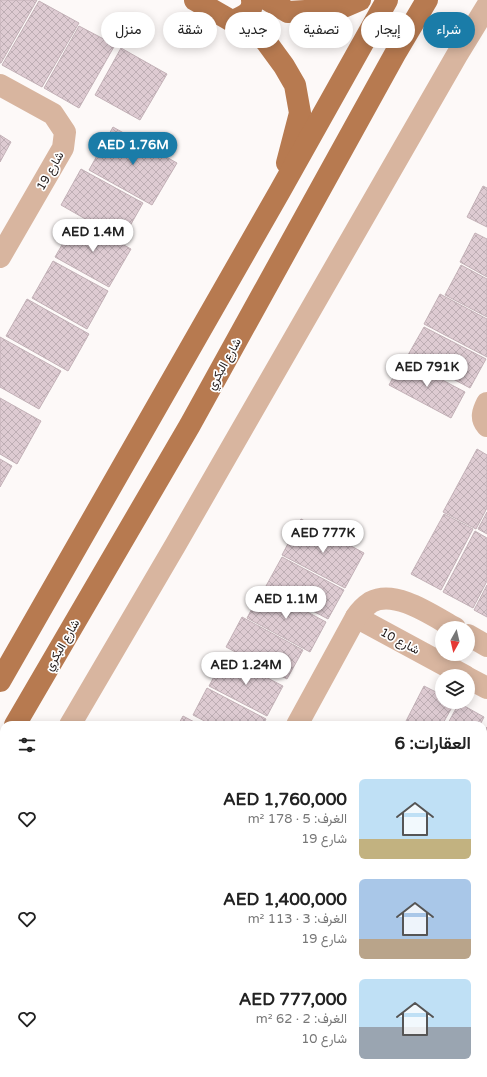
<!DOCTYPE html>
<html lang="ar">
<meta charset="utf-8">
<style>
body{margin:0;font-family:"Varela Round",Vazirmatn,sans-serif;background:#f2f2f2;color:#222;direction:rtl;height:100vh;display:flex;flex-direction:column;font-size:15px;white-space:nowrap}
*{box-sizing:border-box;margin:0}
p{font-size:13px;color:#767676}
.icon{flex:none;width:22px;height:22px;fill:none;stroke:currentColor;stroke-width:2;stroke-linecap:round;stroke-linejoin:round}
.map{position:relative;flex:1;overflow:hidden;direction:ltr}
.drawer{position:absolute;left:0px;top:721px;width:487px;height:356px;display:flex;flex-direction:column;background:#fff;border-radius:12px 12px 0 0;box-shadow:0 2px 10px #0003;direction:rtl}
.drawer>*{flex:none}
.banner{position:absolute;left:12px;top:12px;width:463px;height:36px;direction:rtl;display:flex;gap:8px}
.needle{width:26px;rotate:188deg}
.fabs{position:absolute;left:435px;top:621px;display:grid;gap:8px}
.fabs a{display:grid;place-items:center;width:40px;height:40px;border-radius:50%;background:#fff;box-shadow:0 2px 10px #0003;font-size:20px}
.price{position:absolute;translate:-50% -34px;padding:0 9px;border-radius:14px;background:#fff;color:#222;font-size:13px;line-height:26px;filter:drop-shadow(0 1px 2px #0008)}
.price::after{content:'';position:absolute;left:50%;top:24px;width:12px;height:9px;margin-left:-6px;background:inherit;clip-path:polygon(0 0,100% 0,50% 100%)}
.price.current{background:#1a7ca8;color:#fff}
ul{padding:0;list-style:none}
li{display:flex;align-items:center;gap:12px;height:100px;padding:0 16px}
li span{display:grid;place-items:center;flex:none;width:112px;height:80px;border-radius:6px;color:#555}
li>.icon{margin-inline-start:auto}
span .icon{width:48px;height:48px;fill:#fffc;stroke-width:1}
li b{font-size:17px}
h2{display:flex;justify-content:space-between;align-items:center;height:48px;padding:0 16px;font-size:17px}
.tag{padding:0 14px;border-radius:18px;background:#fff;box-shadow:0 2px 10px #0003;font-size:14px;line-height:36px}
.tag.current{background:#1a7ca8;color:#fff}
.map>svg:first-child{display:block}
.building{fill:url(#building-cross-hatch);stroke:#c3b1b7}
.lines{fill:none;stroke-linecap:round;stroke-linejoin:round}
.minor{stroke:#d8b59f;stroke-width:22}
.major{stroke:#b77a50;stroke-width:22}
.labels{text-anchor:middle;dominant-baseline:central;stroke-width:3.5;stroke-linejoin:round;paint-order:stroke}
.street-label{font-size:12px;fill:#1e1717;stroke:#fff}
</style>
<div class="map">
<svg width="487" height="1077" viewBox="0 0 487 1077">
<defs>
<pattern id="building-cross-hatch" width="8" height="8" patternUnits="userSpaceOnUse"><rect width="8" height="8" fill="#decbd2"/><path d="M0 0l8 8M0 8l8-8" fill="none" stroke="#beaeb4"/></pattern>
</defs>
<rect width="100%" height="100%" fill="#fdf9f8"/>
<g class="building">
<polygon points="0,0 37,0 1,63 0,63"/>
<polygon points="39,1 79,23 42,87 2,65"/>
<polygon points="79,26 115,45 79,108 44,88"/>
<polygon points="121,48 167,74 140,120 95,95"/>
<polygon points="113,127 177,163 152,205 89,170"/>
<polygon points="0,135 11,142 0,162"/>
<polygon points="81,169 143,203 122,240 61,205"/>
<polygon points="483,186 487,188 487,227 467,217"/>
<polygon points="77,219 131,249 109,287 55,257"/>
<polygon points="475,233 487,239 487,277 460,262"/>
<polygon points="53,261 108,291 87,329 32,298"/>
<polygon points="461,265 487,279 487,317 445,295"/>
<polygon points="440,294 487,319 487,357 424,324"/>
<polygon points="27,299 89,334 68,371 6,336"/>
<polygon points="424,327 486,359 470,388 408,355"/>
<polygon points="0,337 61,371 39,409 0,387"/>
<polygon points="403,359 465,392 451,418 389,385"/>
<polygon points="0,398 41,421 17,464 0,454"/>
<polygon points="477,449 487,455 487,508 476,529 443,512"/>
<polygon points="0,459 12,466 0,487"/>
<polygon points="487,512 487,534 478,529"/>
<polygon points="444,514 473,529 441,590 411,574"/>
<polygon points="301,519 364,553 345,588 282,555"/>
<polygon points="475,531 487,538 487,581 473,608 443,592"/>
<polygon points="282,557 344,590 328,619 266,586"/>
<polygon points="487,585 487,617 474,610"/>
<polygon points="263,588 326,622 310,652 247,618"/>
<polygon points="242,617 303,650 287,679 226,647"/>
<polygon points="225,656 283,686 267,716 209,686"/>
<polygon points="424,686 442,695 442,702 455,702 442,725 404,725"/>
<polygon points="207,688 266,719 263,725 212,725 193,715"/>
<polygon points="459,703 484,717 480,725 447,725"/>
<polygon points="183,716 200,725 178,725"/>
<polygon points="487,727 487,796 483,793 483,734"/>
<polygon points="487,812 487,880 483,878 483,820"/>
<polygon points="483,939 487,942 487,958 483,965"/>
<polygon points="487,962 487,1018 483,1016 483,970"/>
</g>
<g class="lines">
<g class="minor">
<polyline points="0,85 53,114 65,132 63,148 0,257"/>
<path d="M487 403C483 411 480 418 487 426"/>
<polyline points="356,617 465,676"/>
<polyline points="468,635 487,646"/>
<polyline points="468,678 487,688"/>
<polyline points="70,725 176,544 457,55 487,6"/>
<path d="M297 725 356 617C360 611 365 606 371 602 396 589 433 616 455 628"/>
<polyline points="0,907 4,901"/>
<polyline points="483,912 487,914"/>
<polyline points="338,1073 342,1077"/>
</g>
<g class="major">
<polyline points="195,0 265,40 284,66 295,85 300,113 287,163"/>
<polyline points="268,0 288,12 339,9 360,0"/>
<path d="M232 21C242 17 254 13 252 0"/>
<polyline points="0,681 280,191 387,0"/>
<polyline points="15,725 190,425 395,54 427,0"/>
<polyline points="0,750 4,744"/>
</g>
</g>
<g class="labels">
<g class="street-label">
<text transform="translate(50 171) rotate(-60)">شارع 19</text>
<text transform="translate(224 364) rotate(-61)">شارع البكري</text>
<text transform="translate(400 641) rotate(28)">شارع 10</text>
<text transform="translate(62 645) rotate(-60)">شارع البكري</text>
</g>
</g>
</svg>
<div class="fabs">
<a><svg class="needle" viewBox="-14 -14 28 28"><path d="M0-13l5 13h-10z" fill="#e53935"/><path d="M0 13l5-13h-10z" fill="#767676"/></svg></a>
<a><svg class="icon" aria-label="layers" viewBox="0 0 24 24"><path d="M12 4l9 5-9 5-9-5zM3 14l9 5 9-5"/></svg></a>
</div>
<b class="price current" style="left:133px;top:166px">AED 1.76M</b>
<b class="price" style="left:93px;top:253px">AED 1.4M</b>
<b class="price" style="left:427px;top:388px">AED 791K</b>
<b class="price" style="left:323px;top:554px">AED 777K</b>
<b class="price" style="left:286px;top:620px">AED 1.1M</b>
<b class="price" style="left:246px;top:686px">AED 1.24M</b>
<div class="banner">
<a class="tag current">شراء</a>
<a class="tag">إيجار</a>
<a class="tag">تصفية</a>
<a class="tag">جديد</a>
<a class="tag">شقة</a>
<a class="tag">منزل</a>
</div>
<section class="drawer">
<h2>العقارات: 6<svg class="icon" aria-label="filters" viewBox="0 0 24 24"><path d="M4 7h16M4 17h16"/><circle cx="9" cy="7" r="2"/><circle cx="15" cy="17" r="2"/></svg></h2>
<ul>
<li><span style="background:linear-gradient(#bfe0f5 75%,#c2b280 0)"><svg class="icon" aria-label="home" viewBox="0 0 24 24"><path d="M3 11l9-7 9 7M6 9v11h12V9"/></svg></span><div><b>AED 1,760,000</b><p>الغرف: 5 · 178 m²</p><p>شارع 19</p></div><svg class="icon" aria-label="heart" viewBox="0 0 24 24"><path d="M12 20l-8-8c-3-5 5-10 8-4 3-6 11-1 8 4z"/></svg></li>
<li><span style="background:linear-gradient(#a9c7e8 75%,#b9a48a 0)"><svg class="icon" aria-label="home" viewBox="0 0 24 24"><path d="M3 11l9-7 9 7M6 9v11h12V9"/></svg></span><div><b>AED 1,400,000</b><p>الغرف: 3 · 113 m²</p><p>شارع 19</p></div><svg class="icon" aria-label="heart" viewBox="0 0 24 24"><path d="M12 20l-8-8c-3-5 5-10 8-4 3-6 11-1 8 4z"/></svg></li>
<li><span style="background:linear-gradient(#bfe0f5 60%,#9aa5b1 0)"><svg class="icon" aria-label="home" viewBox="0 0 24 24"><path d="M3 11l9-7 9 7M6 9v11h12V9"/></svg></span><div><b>AED 777,000</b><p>الغرف: 2 · 62 m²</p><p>شارع 10</p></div><svg class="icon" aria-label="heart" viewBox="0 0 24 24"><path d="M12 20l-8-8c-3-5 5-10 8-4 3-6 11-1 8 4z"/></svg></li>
</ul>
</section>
</div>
